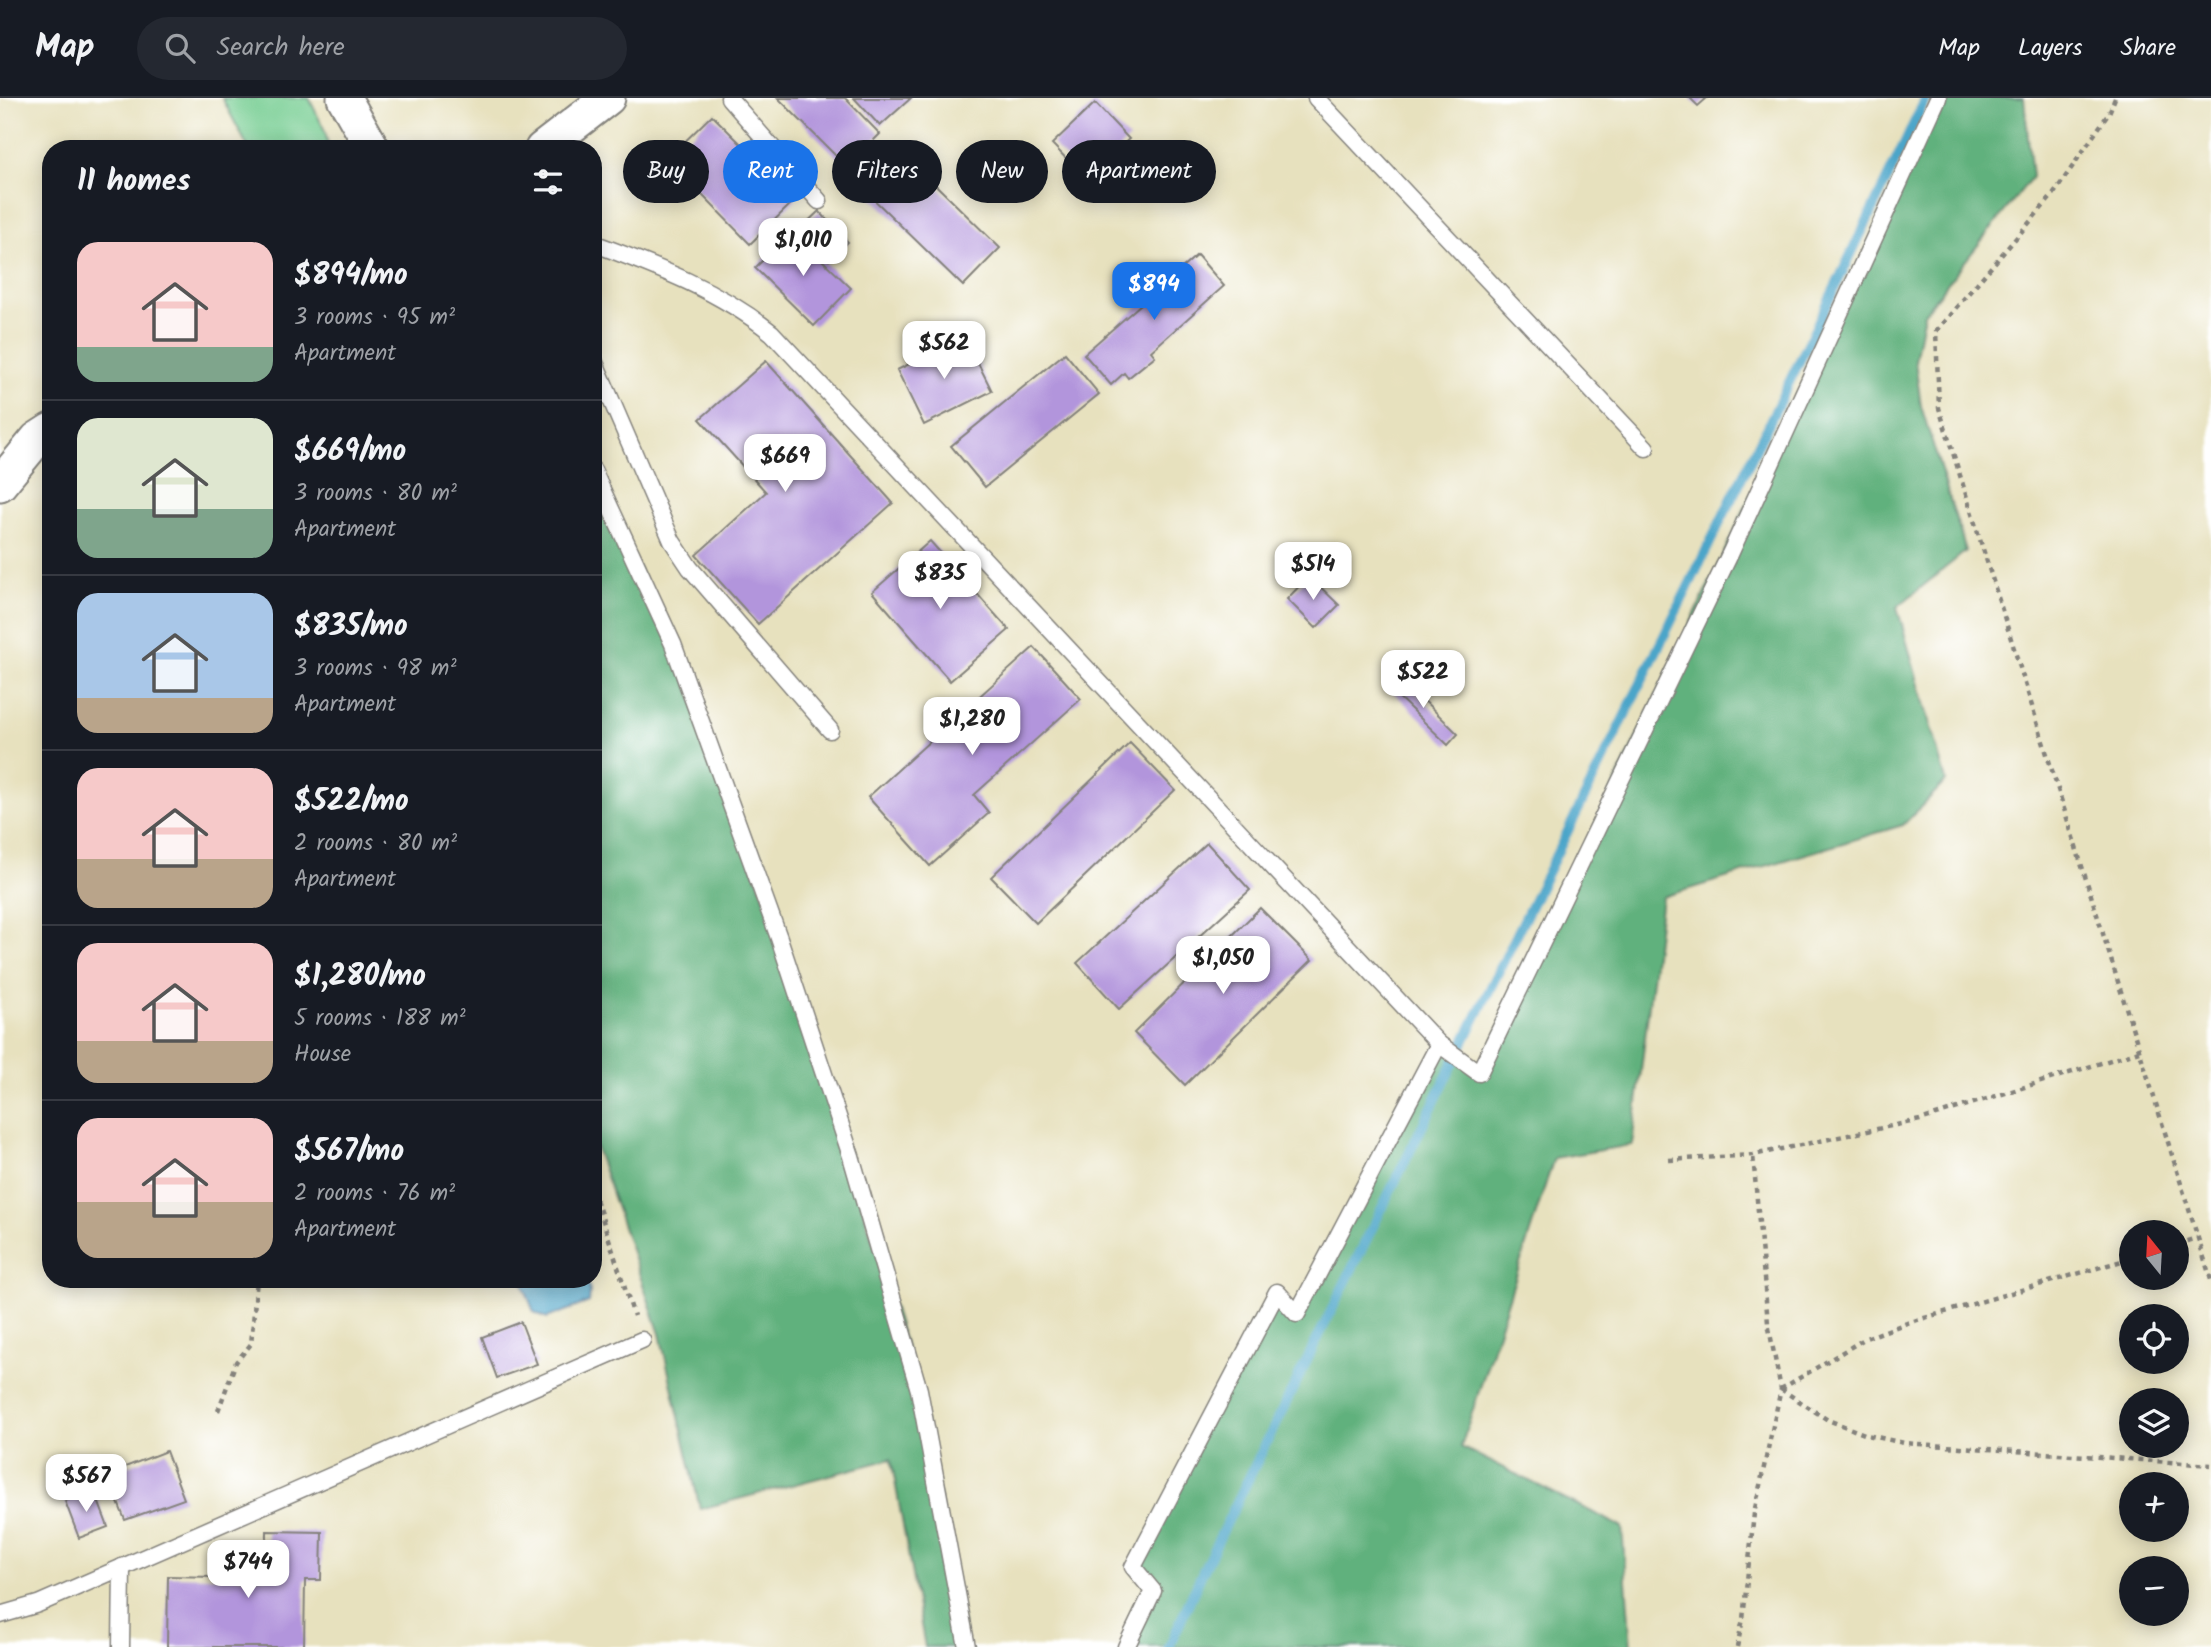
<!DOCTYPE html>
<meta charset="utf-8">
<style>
body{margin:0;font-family:Kalam,sans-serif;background:#242831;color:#f1f3f6;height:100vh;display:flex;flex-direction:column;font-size:26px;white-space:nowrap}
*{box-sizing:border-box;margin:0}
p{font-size:23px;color:#9ea1a6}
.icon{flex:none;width:38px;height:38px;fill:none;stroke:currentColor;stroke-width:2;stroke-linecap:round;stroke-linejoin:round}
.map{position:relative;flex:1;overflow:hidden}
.details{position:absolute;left:42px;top:42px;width:560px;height:1148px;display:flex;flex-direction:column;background:#171b24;border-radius:28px;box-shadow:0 4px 18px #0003}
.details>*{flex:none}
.guide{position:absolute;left:623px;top:42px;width:665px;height:63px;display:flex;gap:14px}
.needle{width:46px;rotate:342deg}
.fabs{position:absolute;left:2119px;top:1122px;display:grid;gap:14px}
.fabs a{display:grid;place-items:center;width:70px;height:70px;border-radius:50%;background:#171b24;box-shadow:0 4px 18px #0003;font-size:35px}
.price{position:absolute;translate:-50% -60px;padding:0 16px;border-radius:14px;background:#fff;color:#222;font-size:23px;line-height:46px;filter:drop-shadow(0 2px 4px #0008)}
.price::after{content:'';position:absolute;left:50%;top:42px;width:21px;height:16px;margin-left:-10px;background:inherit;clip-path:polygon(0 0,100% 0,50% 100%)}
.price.on{background:#1a73e8;color:#fff}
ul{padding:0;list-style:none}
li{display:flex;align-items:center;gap:21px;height:175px;padding:0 35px}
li+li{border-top:2px solid #363941}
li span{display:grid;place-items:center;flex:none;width:196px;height:140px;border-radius:21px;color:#555}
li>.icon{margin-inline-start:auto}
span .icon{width:84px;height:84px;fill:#fffc;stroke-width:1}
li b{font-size:30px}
h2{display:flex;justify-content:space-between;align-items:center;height:84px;padding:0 35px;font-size:30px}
.pill{padding:0 24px;border-radius:32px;background:#171b24;box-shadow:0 4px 18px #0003;font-size:24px;line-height:63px}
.pill.on{background:#1a73e8;color:#fff}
header{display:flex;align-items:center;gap:42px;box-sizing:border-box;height:98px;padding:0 35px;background:#171b24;border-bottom:2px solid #363941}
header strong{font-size:33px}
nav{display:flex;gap:38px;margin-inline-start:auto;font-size:24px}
.search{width:490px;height:63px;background:#242831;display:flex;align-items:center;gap:18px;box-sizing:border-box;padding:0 24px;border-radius:38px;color:#9ea1a6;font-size:26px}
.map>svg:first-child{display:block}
.green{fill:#77ce93;stroke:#4c7867;stroke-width:2}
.forest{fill:#61b17d;stroke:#426a5c;stroke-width:2}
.water{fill:#4ba5c9;stroke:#366482;stroke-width:2}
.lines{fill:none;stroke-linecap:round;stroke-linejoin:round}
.stream{stroke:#4ba5c9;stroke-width:10}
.building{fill:#b295dc}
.lane-casing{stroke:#84827c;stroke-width:19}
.street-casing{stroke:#84827c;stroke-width:37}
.path{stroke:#84827c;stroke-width:4.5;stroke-dasharray:5 5;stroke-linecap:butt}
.lane{stroke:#fff;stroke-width:16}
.street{stroke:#fff;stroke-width:33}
</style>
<header>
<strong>Map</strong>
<div class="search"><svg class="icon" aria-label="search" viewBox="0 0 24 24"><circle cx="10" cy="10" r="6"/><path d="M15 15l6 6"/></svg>Search here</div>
<nav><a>Map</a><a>Layers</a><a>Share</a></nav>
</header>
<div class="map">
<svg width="2211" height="1549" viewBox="0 0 2211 1549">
<rect width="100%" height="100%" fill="#fff"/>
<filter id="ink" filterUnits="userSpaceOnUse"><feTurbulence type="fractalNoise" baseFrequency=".0143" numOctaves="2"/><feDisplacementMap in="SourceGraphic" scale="14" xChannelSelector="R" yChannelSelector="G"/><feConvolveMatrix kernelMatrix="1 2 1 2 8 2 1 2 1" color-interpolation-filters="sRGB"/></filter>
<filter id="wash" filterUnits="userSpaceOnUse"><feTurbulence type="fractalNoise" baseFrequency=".00686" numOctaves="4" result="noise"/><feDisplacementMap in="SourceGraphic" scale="28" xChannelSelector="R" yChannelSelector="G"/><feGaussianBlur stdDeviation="1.57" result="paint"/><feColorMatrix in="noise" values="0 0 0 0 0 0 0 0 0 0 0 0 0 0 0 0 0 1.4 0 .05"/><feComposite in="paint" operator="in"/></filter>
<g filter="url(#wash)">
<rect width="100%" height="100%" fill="#e7e1be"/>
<polygon class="green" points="222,0 309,0 325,33 329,51 249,51"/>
<g class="forest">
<polygon points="1938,0 2024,0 2032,79 1924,215 1915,263 1921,308 1966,453 1897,509 1946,683 1903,727 1662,799 1632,1047 1554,1060 1461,1349 1622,1429 1631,1549 1127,1549 1153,1493 1133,1469 1277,1194 1296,1215 1439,946 1479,974"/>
<polygon points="593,372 673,546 779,840 919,1292 967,1549 925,1549 891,1361 700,1411 660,1236 593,1041"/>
</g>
<polygon class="water" points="521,1181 587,1181 590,1194 589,1204 547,1220 534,1214"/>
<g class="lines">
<polyline class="stream" points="1169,1549 1203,1473 1805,252 1926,0"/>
</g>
<g id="blocks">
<g class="building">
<polygon points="778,0 845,0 880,36 847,69"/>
<polygon points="854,0 911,0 880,28"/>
<polygon points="1690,0 1707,0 1698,8"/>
<polygon points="1095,5 1129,41 1086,81 1052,46"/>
<polygon points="712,17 796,101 750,146 667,61"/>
<polygon points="897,49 1000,150 963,188 859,87"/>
<polygon points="819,113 848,144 829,162 800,131"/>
<polygon points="792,133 851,190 814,228 755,170"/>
<polygon points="1197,157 1224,188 1151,253 1155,258 1128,280 1124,275 1111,287 1084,256"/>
<polygon points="965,239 992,293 924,327 897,272"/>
<polygon points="1065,255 1099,296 985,389 951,348"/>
<polygon points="766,263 893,405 758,526 696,457 766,394 700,321"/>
<polygon points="930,443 1009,532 950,583 872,494"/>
<polygon points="1309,478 1339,507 1316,530 1287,501"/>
<polygon points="1034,549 1081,601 974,697 989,715 930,768 868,699"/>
<polygon points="1399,578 1458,636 1448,647 1388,589"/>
<polygon points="1130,645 1175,692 1036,825 991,779"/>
<polygon points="1207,745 1250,792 1119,911 1077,865"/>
<polygon points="1260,810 1312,862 1185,987 1134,935"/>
<polygon points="521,1224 537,1266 497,1280 482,1239"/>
<polygon points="166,1353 184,1401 125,1422 107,1376"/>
<polygon points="94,1392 108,1429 79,1440 65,1403"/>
<polygon points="267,1433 322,1434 321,1482 305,1482 304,1549 167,1549 168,1478 266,1480"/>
</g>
</g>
</g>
<g filter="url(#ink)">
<use href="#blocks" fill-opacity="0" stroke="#84827c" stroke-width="2"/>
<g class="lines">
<g class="lane-casing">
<g id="lane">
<polyline points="729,0 819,103"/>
<polyline points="1316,0 1646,350"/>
<path d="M593 145C657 169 719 192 772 235L1439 946"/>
<polyline points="593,260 672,443 690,470 830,632"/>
<polyline points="593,372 673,546 779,840 851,1058 919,1292 967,1549"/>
<polyline points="0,1517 38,1506 642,1242"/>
<polyline points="121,1549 122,1469"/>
<polyline points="1126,1549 1153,1493 1133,1469 1277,1194 1297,1216 1439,946 1479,975 1731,454 1938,0"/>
</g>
</g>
<g class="street-casing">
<g id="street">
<polyline points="344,0 373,51"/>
<polyline points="542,51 608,0"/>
<polyline points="0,386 37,341 51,332"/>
</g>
</g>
<g class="path">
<polyline points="2115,0 2109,15 2053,97 1936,233 1939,310 2211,1182"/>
<polyline points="1669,1062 1753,1057 1920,1022 2139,953"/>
<polyline points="593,1092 634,1218"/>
<polyline points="2177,1146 2197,1140"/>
<polyline points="1781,1291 1828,1322 1867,1337 1904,1345 2211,1367"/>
<polyline points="1781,1291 1866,1240 1907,1225 2132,1160"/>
<polyline points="218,1313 236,1264 251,1246 257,1181"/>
<polyline points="1737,1549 1743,1521 1754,1415 1781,1291 1768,1225 1753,1057"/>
</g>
<use href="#lane" class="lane"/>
<use href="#street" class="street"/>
</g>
</g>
</svg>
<div class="fabs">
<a><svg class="needle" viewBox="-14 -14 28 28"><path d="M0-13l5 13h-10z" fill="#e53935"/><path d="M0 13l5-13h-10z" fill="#9ea1a6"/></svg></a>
<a><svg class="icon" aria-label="locate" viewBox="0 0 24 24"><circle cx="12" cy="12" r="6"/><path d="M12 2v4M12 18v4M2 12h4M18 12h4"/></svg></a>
<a><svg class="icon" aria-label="layers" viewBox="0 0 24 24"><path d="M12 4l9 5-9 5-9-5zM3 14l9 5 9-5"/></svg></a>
<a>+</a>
<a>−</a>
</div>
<b class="price" style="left:803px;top:180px">$1,010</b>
<b class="price on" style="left:1154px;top:224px">$894</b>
<b class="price" style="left:944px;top:283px">$562</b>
<b class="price" style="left:785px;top:396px">$669</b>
<b class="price" style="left:1313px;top:504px">$514</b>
<b class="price" style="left:940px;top:513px">$835</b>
<b class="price" style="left:1423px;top:612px">$522</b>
<b class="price" style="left:972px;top:659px">$1,280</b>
<b class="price" style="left:1223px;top:898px">$1,050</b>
<b class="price" style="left:86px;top:1416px">$567</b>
<b class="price" style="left:248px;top:1502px">$744</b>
<div class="guide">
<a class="pill">Buy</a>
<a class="pill on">Rent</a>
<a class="pill">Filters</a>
<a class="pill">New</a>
<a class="pill">Apartment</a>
</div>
<section class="details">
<h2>11 homes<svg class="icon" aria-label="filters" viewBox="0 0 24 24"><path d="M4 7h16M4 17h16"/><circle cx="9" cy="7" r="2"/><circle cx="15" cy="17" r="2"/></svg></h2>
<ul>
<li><span style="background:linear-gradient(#f6c9c9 75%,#7fa58c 0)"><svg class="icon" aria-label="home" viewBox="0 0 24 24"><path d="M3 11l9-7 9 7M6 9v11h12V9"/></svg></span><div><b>$894/mo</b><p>3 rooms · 95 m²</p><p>Apartment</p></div></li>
<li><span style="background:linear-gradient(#dfe7d0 65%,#7fa58c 0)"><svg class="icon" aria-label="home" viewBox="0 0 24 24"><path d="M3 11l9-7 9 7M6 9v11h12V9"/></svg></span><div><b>$669/mo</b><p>3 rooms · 80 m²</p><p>Apartment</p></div></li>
<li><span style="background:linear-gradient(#a9c7e8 75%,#b9a48a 0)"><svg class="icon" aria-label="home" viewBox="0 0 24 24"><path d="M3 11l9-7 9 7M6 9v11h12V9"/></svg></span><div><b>$835/mo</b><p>3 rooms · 98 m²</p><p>Apartment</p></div></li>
<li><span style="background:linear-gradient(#f6c9c9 65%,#b9a48a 0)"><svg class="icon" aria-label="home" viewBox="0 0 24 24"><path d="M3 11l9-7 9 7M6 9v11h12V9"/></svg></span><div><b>$522/mo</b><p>2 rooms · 80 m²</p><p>Apartment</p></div></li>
<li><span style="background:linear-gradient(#f6c9c9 70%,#b9a48a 0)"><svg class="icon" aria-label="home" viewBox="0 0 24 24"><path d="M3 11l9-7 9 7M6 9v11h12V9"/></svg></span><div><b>$1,280/mo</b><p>5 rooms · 188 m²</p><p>House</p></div></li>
<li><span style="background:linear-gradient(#f6c9c9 60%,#b9a48a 0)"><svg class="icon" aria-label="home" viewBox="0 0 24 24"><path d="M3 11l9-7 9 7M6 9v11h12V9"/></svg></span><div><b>$567/mo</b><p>2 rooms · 76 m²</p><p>Apartment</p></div></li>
</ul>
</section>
</div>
